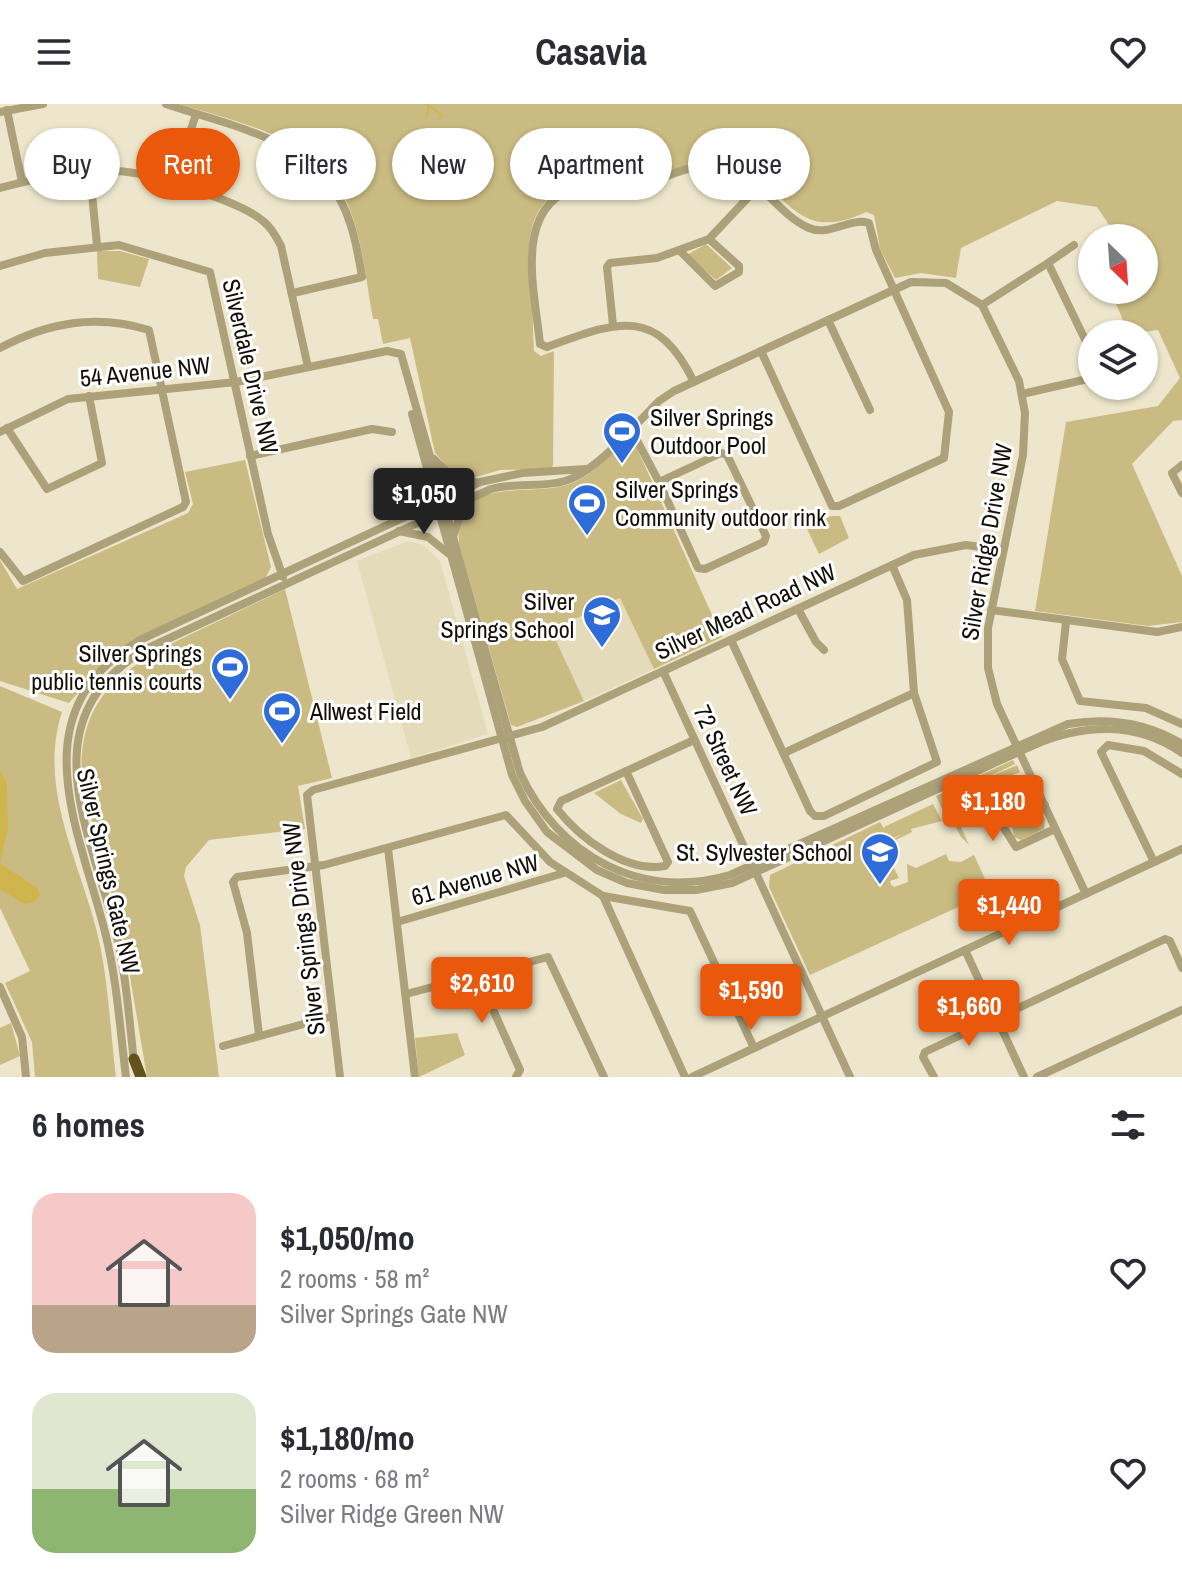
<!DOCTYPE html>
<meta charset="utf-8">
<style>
body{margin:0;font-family:"Archivo Narrow",sans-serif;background:#f2f2f3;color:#2b2b33;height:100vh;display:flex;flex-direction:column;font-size:30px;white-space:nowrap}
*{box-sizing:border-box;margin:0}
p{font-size:26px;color:#7c7c81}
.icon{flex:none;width:44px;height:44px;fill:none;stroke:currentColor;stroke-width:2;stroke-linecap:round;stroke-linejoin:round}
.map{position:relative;height:973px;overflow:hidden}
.details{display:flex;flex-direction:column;background:#fff;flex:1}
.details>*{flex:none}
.banner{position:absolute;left:24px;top:24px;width:1134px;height:72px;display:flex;gap:16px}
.needle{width:52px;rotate:155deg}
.tools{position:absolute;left:1078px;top:120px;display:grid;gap:16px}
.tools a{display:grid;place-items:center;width:80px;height:80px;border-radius:50%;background:#fff;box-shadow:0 2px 6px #0004;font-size:40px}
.price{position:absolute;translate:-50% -68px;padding:0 18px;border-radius:8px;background:#ea580c;color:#fff;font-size:26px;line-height:52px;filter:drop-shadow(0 2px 4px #0008)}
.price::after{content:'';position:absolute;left:50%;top:48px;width:24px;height:18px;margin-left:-12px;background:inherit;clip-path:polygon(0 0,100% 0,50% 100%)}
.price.current{background:#222;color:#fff}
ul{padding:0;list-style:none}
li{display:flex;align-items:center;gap:24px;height:200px;padding:0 32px}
li span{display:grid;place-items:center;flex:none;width:224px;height:160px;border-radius:24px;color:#555}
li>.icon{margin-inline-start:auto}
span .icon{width:96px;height:96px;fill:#fffc;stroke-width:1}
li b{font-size:34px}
h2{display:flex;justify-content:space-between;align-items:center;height:96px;padding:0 32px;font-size:34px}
.tag{padding:0 28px;border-radius:36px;background:#fff;box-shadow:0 2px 6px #0004;font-size:28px;line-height:72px}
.tag.current{background:#ea580c;color:#fff}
header{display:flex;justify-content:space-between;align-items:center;height:104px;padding:0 32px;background:#fff;font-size:36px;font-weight:700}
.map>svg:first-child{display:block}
.built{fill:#e4dbba}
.green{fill:#cabb82}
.water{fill:#d0b54d}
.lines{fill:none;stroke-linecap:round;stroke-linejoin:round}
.stream{stroke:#d0b54d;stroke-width:2}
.minor{stroke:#aca179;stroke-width:8}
.highway{stroke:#61531b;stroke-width:11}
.labels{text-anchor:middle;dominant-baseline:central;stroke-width:6;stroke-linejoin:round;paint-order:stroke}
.street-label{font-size:24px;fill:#110f06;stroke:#fff}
.poi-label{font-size:24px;fill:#110f06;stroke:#fff;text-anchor:start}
</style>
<header><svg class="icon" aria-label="menu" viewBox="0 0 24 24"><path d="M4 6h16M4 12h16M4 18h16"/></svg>Casavia<svg class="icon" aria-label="heart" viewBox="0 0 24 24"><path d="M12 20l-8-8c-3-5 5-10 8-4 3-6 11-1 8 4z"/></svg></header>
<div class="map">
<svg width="1182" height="973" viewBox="0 0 1182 973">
<rect width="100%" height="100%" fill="#ede6cc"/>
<g class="built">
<polygon points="408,437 424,441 440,457 488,630 411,654 357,457"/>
<polygon points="621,494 654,565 584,597 550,526"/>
</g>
<g class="green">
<path d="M179 0H1182V316L1173 317 1132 360 1182 472V518L1148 522 1035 507 1066 318 1158 302 1180 274 1158 226 1129 230 1110 186H1144V134H1118L1097 103 1057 97 961 144 956 174 921 169 895 174 880 145 874 111 866 108C791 144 787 76 729 60 695 50 668 73 635 79 617 82 599 73 581 78 519 94 527 150 532 199 533 215 533 231 534 247L541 252 554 247 553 361 551 365 500 366 473 374 455 372 435 349 410 234 383 240 378 215H373C366 178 363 136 348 101 322 34 240 19 179 0Z"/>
<polygon points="706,140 732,164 716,176 687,151"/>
<polygon points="97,147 120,147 149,155 140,183 98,175"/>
<path d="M626 336 635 340 722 533 654 565 620 494 551 526 584 597 517 623 511 621 459 440C452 370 528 393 567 381 590 374 608 352 626 336Z"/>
<polygon points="245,356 271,463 266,473 115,547 69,599 0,577 0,456 17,485 188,409 193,400 185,368"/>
<polygon points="831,412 840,412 849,434 819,450 807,425"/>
<path d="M285 485 332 674 298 682 305 725 209 736 186 763 184 772 200 821 219 973H147L123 831 82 680C76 594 121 564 191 530 223 515 254 500 285 485Z"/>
<path d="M0 582 62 608C35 691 88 770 102 851 109 891 111 933 116 973H35L32 938 5 879 30 867 0 804Z"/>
<polygon points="1013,656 1015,660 976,679 1017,661 1020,668 966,691 968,677"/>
<polygon points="621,676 643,715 641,719 621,710 594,689"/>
<polygon points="963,680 962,691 953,698 948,709 957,714 969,741 961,733 951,714 947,715 936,692"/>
<polygon points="933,700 942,717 911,725 912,728 896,736 898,741 895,743 892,736 902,730 889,736 887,751 899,774 890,777 891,781 894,783 908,778 907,760 916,764 946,750 949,757 961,758 974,751 991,788 810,871 769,783 770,771 880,718 885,726 884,723"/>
<polygon points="1037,709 1045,714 1044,725 1021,736 1014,733 1012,722"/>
<polygon points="11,919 20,952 0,961 0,924"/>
<polygon points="457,929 465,951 419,973 415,934"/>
</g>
<polygon class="water" points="0,666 7,679 8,724 0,759 37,784 40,791 34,798 24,800 0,785"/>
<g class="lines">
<g class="stream">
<polyline points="428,0 442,12"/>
<polyline points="427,11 429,0"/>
</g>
<g class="minor">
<path d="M166 0C236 24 325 37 350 119 356 136 359 155 362 173L293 189"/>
<polyline points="7,6 22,78"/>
<polyline points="0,8 43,0"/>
<polyline points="90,69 97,141"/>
<polyline points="173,81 196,10"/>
<path d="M0 84C36 74 79 66 117 67 147 68 240 97 263 117 271 123 276 132 281 142L308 263"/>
<polyline points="680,147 715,182 739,168 739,162 709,135"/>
<polyline points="1048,159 1074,141"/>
<polyline points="0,162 45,149 119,141 210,168 268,430 283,473"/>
<polyline points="982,201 1048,159 1092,250"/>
<polyline points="828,216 870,306"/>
<polyline points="613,221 607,163 610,159 657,154 709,135 758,83"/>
<path d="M0 244C49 218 96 210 149 226L186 398 183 403 23 477 0 448"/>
<path d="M694 278C656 200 616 218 547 243L540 240C535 188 510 97 583 82 601 78 619 85 638 81 668 75 694 55 726 63 760 72 777 110 809 124 829 133 850 113 869 119L876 146 949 308 944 354 839 402H832L761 247"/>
<polyline points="1022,290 1092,274"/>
<path d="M412 310 512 671 525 697 547 728 597 766 627 779 664 786H696L732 779 1034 641C1083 620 1136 617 1182 649"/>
<polyline points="7,324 47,385 102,359 89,292"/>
<polyline points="631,325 659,378"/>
<path d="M0 328 68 295 236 278 387 247 401 250 520 669C558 751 640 797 730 771L1068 620C1109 613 1146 618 1182 640"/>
<polygon points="721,349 727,351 766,432 764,438 705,465 698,464 659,378"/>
<polyline points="250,352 372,325 392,328"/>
<polyline points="434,355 453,374 475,378"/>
<polyline points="1182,361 1172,369 1182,389"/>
<polyline points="410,409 420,394 425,371"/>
<polyline points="399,427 428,433 449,450"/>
<polyline points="453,433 460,411 470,395"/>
<polyline points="798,505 816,538 824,546"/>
<polyline points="991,506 1157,528 1182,523"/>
<polyline points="1066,518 1062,555 1080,597 1146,604 1182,620"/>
<polyline points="731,536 810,707 815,712 824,712 937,658 914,589 907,496 892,461"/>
<polyline points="663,567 850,973"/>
<polyline points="784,649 914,589"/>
<path d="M626 667 668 758 665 762C625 769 580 734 557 705L561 697 694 636"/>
<polyline points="1045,701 1006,718 1004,724 1016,743 1055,725"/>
<polyline points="388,744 415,973"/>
<polyline points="1154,758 1101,648 1108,641 1144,647 1182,670"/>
<polyline points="603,792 685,973"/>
<polyline points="397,818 564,769"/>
<polyline points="965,846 1024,973"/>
<polyline points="478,872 520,966 516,973"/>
<polyline points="0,883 22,933 26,973"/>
<polyline points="406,890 548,853 604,973"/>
<polyline points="259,931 247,829 233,778 237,773 324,761 506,711 550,758 603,792 690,807 754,944"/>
<polyline points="223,942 333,912"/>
<path d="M134 958C129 914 126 868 115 825 88 722 30 614 146 545L491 385C515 378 541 384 565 377 596 368 636 320 659 297L674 287 911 178 946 179 982 201 1019 277 1025 309 1023 351 988 524V564L997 600 1086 790"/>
<path d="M126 973C120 925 117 876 105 828 78 721 18 607 142 535L480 378 522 369 586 365"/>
<polyline points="340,973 307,691 313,686 542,623 914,451 966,441 1003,446"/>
<polyline points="692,973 1182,745"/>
<polyline points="934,973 923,953 925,948 1165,835 1170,837 1182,864"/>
<polyline points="1037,973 1182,906"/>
</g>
<polyline class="highway" points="134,955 141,973"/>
</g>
<defs>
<g id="stadium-pin" transform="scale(2)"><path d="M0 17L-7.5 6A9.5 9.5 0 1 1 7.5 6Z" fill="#2d6cd9" stroke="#fff"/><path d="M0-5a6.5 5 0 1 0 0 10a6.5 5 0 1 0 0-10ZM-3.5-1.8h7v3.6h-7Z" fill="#fff"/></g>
<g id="school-pin" transform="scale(2)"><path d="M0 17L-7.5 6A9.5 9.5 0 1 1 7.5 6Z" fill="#2d6cd9" stroke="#fff"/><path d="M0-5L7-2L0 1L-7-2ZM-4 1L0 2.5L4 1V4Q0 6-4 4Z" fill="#fff"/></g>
</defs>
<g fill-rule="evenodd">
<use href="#stadium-pin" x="622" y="327"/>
<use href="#stadium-pin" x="587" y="399"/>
<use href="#school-pin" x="602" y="511"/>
<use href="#stadium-pin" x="230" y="563"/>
<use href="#stadium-pin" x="282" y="607"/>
<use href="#school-pin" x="880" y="748"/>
</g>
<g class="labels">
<g class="street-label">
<text transform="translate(251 262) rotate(77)">Silverdale Drive NW</text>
<text transform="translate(145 267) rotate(-6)">54 Avenue NW</text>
<text transform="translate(986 438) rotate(-80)">Silver Ridge Drive NW</text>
<text transform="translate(745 507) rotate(-25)">Silver Mead Road NW</text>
<text transform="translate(726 656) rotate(65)">72 Street NW</text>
<text transform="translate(109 767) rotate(77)">Silver Springs Gate NW</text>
<text transform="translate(475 775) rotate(-16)">61 Avenue NW</text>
<text transform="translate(303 825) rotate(-97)">Silver Springs Drive NW</text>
</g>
<g class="poi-label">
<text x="650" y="313">Silver Springs<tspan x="650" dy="28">Outdoor Pool</tspan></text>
<text x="615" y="385">Silver Springs<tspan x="615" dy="28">Community outdoor rink</tspan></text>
<text x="574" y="497" text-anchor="end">Silver<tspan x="574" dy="28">Springs School</tspan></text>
<text x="202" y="549" text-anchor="end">Silver Springs<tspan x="202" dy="28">public tennis courts</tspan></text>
<text x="310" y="607">Allwest Field</text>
<text x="852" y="748" text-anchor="end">St. Sylvester School</text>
</g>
</g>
</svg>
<div class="tools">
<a><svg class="needle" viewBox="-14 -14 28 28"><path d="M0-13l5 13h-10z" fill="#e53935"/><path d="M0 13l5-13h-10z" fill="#7c7c81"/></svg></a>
<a><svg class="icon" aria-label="layers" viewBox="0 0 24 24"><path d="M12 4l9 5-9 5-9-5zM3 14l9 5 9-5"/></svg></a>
</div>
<b class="price current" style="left:424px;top:432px">$1,050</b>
<b class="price" style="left:993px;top:739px">$1,180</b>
<b class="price" style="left:1009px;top:843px">$1,440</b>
<b class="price" style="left:482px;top:921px">$2,610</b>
<b class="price" style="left:751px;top:928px">$1,590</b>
<b class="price" style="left:969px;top:944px">$1,660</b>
<div class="banner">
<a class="tag">Buy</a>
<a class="tag current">Rent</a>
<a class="tag">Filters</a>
<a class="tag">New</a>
<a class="tag">Apartment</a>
<a class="tag">House</a>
</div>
</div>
<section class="details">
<h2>6 homes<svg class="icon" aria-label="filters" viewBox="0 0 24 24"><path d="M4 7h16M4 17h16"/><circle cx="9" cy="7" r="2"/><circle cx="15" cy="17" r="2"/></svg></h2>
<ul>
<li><span style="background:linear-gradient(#f6c9c9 70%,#b9a48a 0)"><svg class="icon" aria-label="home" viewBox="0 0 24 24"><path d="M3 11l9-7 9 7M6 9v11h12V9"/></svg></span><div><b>$1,050/mo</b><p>2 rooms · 58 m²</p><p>Silver Springs Gate NW</p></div><svg class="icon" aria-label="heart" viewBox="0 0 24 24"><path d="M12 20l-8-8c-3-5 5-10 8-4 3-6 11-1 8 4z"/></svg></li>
<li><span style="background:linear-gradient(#dfe7d0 60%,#8fb573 0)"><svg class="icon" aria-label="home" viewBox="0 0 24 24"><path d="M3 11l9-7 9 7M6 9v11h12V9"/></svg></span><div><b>$1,180/mo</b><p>2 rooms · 68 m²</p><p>Silver Ridge Green NW</p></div><svg class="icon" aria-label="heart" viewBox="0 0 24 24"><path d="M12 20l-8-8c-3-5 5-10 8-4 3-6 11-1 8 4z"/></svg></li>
</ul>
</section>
